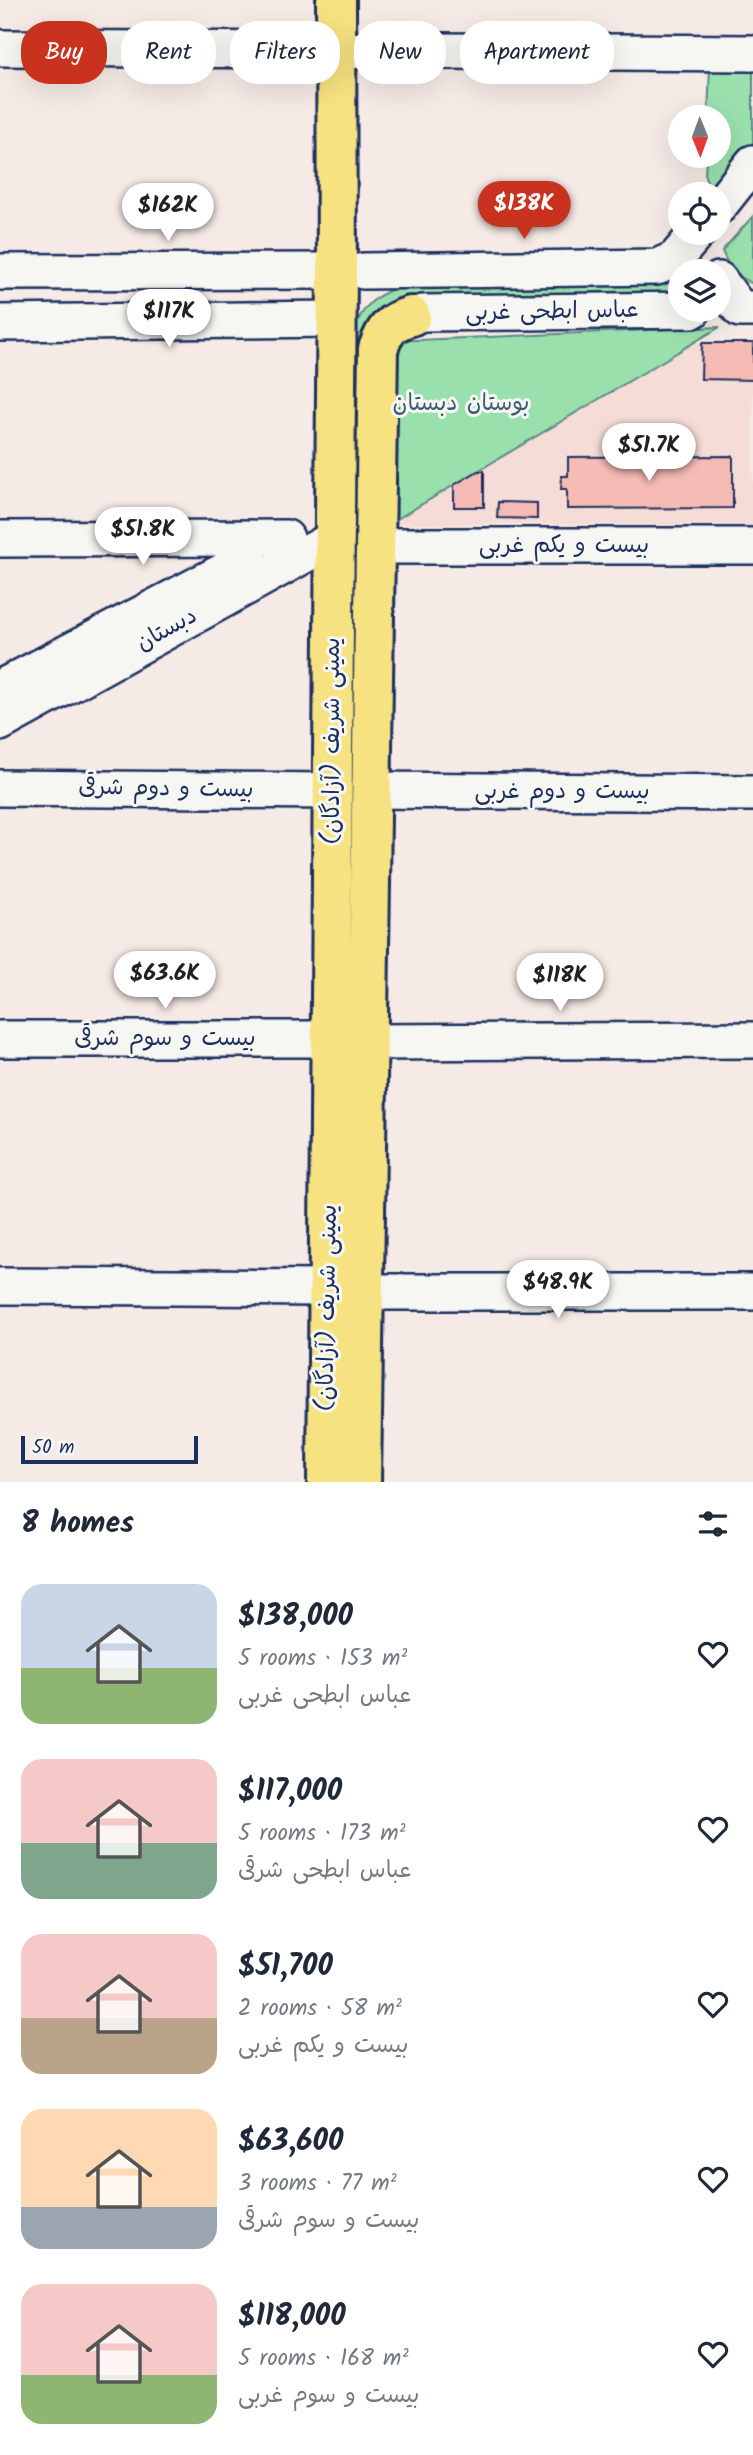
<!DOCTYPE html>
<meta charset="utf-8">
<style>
body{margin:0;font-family:Kalam,"Playpen Sans Arabic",sans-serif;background:#f6f6f7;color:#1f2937;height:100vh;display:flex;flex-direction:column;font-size:26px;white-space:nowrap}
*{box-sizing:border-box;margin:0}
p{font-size:23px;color:#747a83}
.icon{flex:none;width:38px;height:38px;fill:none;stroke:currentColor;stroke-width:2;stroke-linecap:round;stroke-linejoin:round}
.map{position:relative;height:1482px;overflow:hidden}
.details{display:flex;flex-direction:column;background:#fff;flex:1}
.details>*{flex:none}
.banner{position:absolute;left:21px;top:21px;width:712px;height:63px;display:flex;gap:14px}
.needle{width:46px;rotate:179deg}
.buttons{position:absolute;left:668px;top:105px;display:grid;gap:14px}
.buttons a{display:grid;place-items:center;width:63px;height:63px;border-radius:50%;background:#fff;box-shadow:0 7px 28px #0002;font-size:35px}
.scale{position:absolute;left:21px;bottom:18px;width:177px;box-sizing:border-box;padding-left:7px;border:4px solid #1b2f5e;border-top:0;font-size:19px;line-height:24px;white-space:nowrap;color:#1b2f5e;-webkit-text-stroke:5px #f6f6f2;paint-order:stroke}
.price{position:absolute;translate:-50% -60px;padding:0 16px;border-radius:24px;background:#fff;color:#222;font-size:23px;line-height:46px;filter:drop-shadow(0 2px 4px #0008)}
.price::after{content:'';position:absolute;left:50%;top:42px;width:21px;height:16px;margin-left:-10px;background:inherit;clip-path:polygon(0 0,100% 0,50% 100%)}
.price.current{background:#c8321e;color:#fff}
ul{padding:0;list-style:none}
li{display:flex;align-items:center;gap:21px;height:175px;padding:0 21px}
li span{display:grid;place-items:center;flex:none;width:196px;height:140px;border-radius:21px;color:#555}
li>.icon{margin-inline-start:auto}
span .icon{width:84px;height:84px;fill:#fffc;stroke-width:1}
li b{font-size:30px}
h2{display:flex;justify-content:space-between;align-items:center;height:84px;padding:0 21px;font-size:30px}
.tag{padding:0 24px;border-radius:28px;background:#fff;box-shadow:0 7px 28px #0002;font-size:24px;line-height:63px}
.tag.current{background:#c8321e;color:#fff}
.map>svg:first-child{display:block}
.built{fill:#f6dcd7}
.green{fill:#9ae0ad;stroke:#5a8886;stroke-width:2}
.building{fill:#f6bbb5;stroke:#1b2f5e;stroke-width:2}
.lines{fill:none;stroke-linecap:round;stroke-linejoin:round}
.minor-casing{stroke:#1b2f5e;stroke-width:40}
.major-casing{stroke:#1b2f5e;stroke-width:44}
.minor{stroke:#f6f6f2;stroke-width:35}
.major{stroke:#f7e281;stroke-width:38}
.labels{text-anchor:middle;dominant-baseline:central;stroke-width:6;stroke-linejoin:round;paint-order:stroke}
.street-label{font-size:23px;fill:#1b2f5e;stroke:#f6f6f2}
.park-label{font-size:23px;fill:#3b5b72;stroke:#f6f6f2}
</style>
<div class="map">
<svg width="753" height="1482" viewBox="0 0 753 1482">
<rect width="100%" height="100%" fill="#f6eae6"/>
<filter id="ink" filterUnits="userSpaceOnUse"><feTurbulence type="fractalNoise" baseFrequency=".0143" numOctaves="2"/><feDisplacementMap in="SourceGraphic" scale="14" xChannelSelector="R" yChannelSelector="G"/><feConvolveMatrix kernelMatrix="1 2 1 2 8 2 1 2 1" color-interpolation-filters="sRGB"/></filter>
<g filter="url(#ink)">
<polygon class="built" points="694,342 753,343 753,525 389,524"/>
<g class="green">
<polygon points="710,65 753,65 753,143 712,194 705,176 706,156 719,156 719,117 708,117"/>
<polygon points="753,216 753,284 731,271 722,251"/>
<path d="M681 275V299L401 298 380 308 366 327 352 1482 350 346C356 315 368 297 399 287L642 285Z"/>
<polygon points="720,327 387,525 394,341"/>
</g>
<g class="building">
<polygon points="702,343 753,343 753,380 701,379"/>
<polygon points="733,456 733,508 567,509 567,489 561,489 562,476 568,476 568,457"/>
<polygon points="478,471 484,471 484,507 454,507 454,485"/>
<polygon points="498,502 537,503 537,519 497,518"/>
</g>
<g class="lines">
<g class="minor-casing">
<g id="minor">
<polyline points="0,48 753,53"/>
<polyline points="719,206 753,163"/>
<polyline points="363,271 657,267 675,259 697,233"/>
<polyline points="0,272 337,271"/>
<polyline points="719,280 740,309 753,309"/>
<polyline points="411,316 423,313 693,310"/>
<polyline points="0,323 337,319"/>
<polyline points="0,539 286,538"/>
<polyline points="375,546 753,546"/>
<polyline points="0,688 249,558"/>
<polyline points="0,723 335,538"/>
<polyline points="0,788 333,791"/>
<polyline points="371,790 753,793"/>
<polyline points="0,1039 331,1039"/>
<polyline points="367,1042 753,1040"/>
<polyline points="0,1286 328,1288"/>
<polyline points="364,1292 753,1292"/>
</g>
</g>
<g class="major-casing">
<g id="major">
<polyline points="327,1482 337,271 336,0"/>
<path d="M361 1482 378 349C385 329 390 322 411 316"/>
</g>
</g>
<use href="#minor" class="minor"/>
<use href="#major" class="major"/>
</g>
</g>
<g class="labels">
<g class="street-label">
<text transform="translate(552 312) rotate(-1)">عباس ابطحی غربی</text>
<text x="564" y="546">بیست و یکم غربی</text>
<text transform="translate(167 630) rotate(-29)">دبستان</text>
<text transform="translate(333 741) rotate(-90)">یمینی شریف (آزادگان)</text>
<text transform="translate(166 789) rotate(1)">بیست و دوم شرقی</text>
<text x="562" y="792">بیست و دوم غربی</text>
<text x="165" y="1039">بیست و سوم شرقی</text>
<text transform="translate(328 1308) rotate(-89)">یمینی شریف (آزادگان)</text>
</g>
<g class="park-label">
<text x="461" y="404">بوستان دبستان</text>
</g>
</g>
</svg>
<div class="buttons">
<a><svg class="needle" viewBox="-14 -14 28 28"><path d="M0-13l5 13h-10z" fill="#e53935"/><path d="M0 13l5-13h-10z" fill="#747a83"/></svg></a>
<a><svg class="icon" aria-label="locate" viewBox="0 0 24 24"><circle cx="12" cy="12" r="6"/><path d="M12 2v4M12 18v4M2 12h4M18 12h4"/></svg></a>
<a><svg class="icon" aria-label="layers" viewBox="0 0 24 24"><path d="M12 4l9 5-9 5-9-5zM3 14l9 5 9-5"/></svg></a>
</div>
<div class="scale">50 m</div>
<b class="price current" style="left:524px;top:241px">$138K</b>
<b class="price" style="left:168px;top:243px">$162K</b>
<b class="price" style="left:169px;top:349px">$117K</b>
<b class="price" style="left:649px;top:483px">$51.7K</b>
<b class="price" style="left:143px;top:567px">$51.8K</b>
<b class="price" style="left:165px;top:1011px">$63.6K</b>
<b class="price" style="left:560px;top:1013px">$118K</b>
<b class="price" style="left:558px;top:1320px">$48.9K</b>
<div class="banner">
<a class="tag current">Buy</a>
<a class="tag">Rent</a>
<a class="tag">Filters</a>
<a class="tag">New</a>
<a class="tag">Apartment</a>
</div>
</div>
<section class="details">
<h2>8 homes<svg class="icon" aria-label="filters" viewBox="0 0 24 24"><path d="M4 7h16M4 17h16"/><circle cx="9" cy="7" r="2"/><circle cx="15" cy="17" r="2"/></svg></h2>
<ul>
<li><span style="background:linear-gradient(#c9d6e8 60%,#8fb573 0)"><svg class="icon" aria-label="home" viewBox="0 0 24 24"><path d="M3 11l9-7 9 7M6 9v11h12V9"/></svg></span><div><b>$138,000</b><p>5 rooms · 153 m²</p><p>عباس ابطحی غربی</p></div><svg class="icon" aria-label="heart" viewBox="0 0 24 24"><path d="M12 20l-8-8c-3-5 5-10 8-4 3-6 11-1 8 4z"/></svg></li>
<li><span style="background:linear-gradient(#f6c9c9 60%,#7fa58c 0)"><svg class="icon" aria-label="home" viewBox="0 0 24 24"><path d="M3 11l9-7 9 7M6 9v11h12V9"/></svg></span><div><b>$117,000</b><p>5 rooms · 173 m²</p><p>عباس ابطحی شرقی</p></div><svg class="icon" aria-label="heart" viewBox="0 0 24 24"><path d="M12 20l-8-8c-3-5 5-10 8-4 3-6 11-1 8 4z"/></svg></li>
<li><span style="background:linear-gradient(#f6c9c9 60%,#b9a48a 0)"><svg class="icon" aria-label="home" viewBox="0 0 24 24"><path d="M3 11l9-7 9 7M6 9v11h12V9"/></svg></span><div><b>$51,700</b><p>2 rooms · 58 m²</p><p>بیست و یکم غربی</p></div><svg class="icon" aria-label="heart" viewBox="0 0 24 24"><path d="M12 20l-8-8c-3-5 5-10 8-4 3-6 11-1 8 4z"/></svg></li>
<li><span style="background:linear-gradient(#ffd9b3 70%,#9aa5b1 0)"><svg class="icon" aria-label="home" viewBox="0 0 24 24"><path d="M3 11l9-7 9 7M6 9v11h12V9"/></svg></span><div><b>$63,600</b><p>3 rooms · 77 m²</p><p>بیست و سوم شرقی</p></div><svg class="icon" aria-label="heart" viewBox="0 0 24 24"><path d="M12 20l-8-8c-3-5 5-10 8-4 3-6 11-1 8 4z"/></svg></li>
<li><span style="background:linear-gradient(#f6c9c9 65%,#8fb573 0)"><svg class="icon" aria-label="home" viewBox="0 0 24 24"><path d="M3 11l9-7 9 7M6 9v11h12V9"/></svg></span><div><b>$118,000</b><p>5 rooms · 168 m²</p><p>بیست و سوم غربی</p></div><svg class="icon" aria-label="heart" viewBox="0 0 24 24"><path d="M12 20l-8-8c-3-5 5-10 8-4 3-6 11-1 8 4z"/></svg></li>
</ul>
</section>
